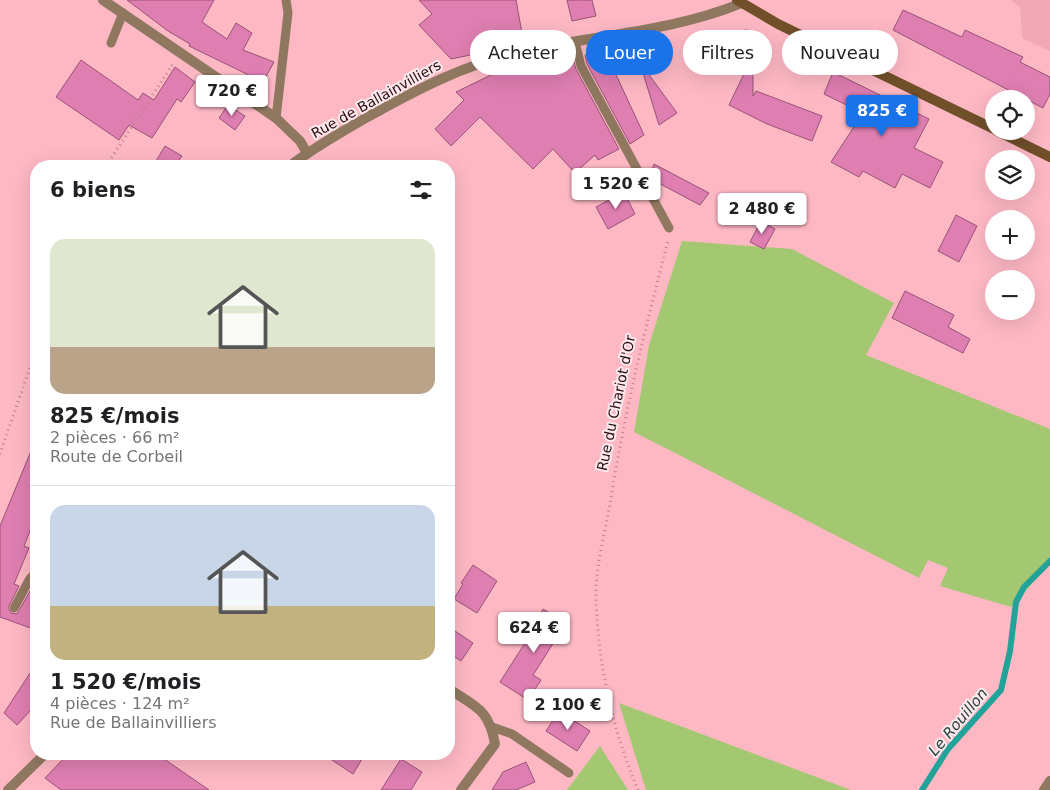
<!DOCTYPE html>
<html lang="fr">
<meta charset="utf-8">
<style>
body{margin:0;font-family:"DejaVu Sans",sans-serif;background:#f6f6f6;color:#202124;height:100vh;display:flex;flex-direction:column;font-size:19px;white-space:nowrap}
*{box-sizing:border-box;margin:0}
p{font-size:16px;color:#757577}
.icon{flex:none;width:28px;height:28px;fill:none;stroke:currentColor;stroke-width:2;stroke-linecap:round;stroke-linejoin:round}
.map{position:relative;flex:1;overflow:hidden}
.drawer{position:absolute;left:30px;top:160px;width:425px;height:600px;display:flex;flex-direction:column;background:#fff;border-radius:20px;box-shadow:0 5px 20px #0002}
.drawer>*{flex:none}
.guide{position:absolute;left:470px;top:30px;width:475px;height:45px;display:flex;gap:10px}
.fabs{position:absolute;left:985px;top:90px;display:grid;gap:10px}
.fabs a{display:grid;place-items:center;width:50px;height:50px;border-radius:50%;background:#fff;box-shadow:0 5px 20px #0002;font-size:25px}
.price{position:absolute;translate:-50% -42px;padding:0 11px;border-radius:5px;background:#fff;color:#222;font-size:16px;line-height:32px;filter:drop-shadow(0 1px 2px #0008)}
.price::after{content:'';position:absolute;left:50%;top:30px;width:15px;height:11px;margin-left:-8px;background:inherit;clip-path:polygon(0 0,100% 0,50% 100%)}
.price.on{background:#1a73e8;color:#fff}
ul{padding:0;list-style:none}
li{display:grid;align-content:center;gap:10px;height:265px;padding:0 20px}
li+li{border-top:1px solid #e0e0e0}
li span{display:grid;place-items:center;height:155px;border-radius:15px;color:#555}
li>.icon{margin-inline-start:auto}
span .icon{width:90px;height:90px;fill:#fffc;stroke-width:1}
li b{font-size:21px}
h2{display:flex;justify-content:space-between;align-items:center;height:60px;padding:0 20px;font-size:21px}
.tag{padding:0 18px;border-radius:22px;background:#fff;box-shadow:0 5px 20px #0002;font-size:18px;line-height:45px}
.tag.on{background:#1a73e8;color:#fff}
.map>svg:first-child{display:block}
.built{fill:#f2a8b5}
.green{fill:#a3c871}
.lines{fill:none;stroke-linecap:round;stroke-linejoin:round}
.stream{stroke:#22a39a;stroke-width:6}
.building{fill:#de7eb1;stroke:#985378}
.path{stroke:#ba818c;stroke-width:3;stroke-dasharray:1 4;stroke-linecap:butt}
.service{stroke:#907860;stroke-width:9}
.minor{stroke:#907860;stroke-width:10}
.secondary{stroke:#704f29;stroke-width:10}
.labels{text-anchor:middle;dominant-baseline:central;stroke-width:4;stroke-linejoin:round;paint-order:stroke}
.street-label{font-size:14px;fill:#290a12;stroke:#fce9ec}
.water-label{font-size:15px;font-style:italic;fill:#27413f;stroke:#fce9ec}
</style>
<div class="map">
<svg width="1050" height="790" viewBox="0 0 1050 790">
<rect width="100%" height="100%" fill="#fdb8c4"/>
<polygon class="built" points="1011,0 1050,0 1050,51 1022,38 1020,7"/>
<g class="green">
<polygon points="682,241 792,249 894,303 866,355 1050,429 1050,564 1011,607 940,586 948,568 928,560 919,578 634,432 649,345"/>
<polygon points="619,703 851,790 646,790"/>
<polygon points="600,746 628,790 567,790"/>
</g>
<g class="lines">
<polyline class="stream" points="922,790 948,749 1001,690 1010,651 1016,602 1024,587 1050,561"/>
</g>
<g class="building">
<polygon points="127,0 214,0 202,22 227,39 236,23 252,33 243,50 274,62 263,82 189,46 190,44 168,31"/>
<polygon points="419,0 516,0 524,44 451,59 419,25 432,14"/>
<polygon points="567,0 592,0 596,16 572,21"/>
<polygon points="903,10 962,37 965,30 1023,57 1020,62 1050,77 1050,94 1043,108 893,30"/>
<polygon points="747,30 753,33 753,50 697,63 691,36"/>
<polygon points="658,42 668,66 647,72 677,113 659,125 635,47"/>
<polygon points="605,51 644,135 630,144 587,64 585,55"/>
<polygon points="563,52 566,59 573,58 576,69 619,149 598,160 595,155 575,173 553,149 533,169 480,117 451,146 435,129 464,100 456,92 528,57"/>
<polygon points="753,55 753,96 756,91 822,116 812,141 767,124 729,105"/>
<polygon points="81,60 138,100 143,93 154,100 175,67 195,82 181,102 177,99 152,138 129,125 119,140 56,97"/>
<polygon points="833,72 929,119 914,148 943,162 930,188 902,174 895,188 863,171 859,177 831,162 863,113 824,94"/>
<polygon points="228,105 245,116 235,130 219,118"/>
<polygon points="165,146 182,156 175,166 153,166"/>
<polygon points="654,164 709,193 700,205 649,178"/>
<polygon points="624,192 635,214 608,229 596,207"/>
<polygon points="956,215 977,226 959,262 938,251"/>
<polygon points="761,221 775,229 764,249 750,242"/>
<polygon points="905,291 954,315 948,327 970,339 963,353 892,318"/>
<polygon points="36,439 36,516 24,546 29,548 14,584 19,586 8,608 11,613 17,614 30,591 36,593 36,630 0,617 0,526"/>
<polygon points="473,565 497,581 477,613 454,599 463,584 461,583"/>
<polygon points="543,609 565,622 563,626 567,629 558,644 554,642 533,675 541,680 528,700 500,682 525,643 523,642"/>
<polygon points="449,627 473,643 461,661 449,653"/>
<polygon points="36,664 36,715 30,711 17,725 4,713"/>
<polygon points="559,711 590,731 577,751 546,731"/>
<polygon points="68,754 157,754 209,790 61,790 45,778"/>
<polygon points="323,754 365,754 353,774"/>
<polygon points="401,759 422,772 411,790 381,790"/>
<polygon points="526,762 535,782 516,790 492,790 503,772"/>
</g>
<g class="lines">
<g class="path">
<polyline points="106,166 173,64"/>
<polyline points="0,454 36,350"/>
<path d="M638 790C612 729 597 660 596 594 596 565 605 533 610 504 624 415 645 328 668 241"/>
</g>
<g class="service">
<polyline points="575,42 581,66 669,228"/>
<polyline points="111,43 123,13"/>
<polyline points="276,118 288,13 286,0"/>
<polyline points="14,608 29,580 36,572"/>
<polyline points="492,727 512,734 569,773"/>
</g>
<g class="minor">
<polyline points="103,0 276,118 300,141 307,153"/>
<path d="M290 166C313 148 338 134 364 119 414 91 463 65 520 52 593 35 672 32 742 3"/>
<path d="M449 689C476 707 489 709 495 744L461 790"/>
<polyline points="8,790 45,754"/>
<polyline points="1044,790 1050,781"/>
</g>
<g class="secondary">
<polyline points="737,0 778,24 994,129"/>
<polyline points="997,131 1050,157"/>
</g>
</g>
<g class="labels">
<g class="street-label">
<text transform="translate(376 99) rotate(-29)">Rue de Ballainvilliers</text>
<text transform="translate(616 403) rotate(-78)">Rue du Chariot d'Or</text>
</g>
<g class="water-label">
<text transform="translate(958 722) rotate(-50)">Le Rouillon</text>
</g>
</g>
</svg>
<div class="fabs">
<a><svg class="icon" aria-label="locate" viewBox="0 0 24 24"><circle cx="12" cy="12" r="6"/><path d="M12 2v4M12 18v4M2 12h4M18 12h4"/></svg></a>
<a><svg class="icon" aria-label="layers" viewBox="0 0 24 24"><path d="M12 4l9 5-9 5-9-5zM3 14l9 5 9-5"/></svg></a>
<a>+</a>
<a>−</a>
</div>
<b class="price" style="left:232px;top:117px">720 €</b>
<b class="price on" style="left:882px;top:137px">825 €</b>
<b class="price" style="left:616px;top:210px">1 520 €</b>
<b class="price" style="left:762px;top:235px">2 480 €</b>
<b class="price" style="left:534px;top:654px">624 €</b>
<b class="price" style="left:568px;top:731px">2 100 €</b>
<div class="guide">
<a class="tag">Acheter</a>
<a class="tag on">Louer</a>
<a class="tag">Filtres</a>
<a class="tag">Nouveau</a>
</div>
<section class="drawer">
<h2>6 biens<svg class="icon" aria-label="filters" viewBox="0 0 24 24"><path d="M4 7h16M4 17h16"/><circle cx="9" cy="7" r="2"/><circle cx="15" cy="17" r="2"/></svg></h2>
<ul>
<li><span style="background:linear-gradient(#dfe7d0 70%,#b9a48a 0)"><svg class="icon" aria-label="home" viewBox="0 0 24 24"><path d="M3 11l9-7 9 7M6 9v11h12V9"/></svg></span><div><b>825 €/mois</b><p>2 pièces · 66 m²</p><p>Route de Corbeil</p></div></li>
<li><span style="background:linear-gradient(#c9d6e8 65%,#c2b280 0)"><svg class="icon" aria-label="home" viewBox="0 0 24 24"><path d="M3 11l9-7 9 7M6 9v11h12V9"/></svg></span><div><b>1 520 €/mois</b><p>4 pièces · 124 m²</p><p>Rue de Ballainvilliers</p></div></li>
</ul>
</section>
</div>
